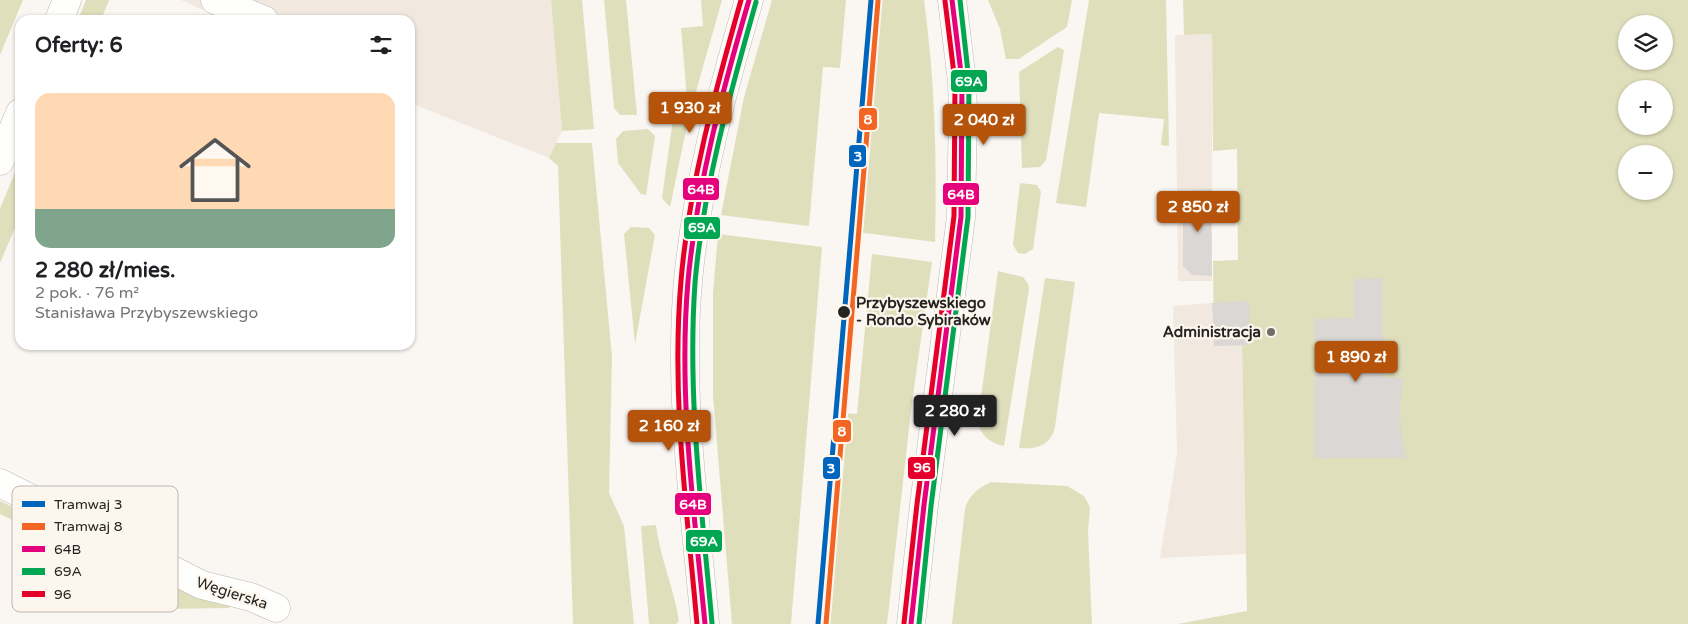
<!DOCTYPE html>
<html lang="pl">
<meta charset="utf-8">
<style>
body{margin:0;font-family:"Varela Round",sans-serif;background:#f6f6f6;color:#202124;height:100vh;display:flex;flex-direction:column;font-size:19px;white-space:nowrap}
*{box-sizing:border-box;margin:0}
p{font-size:16px;color:#757577}
.icon{flex:none;width:28px;height:28px;fill:none;stroke:currentColor;stroke-width:2;stroke-linecap:round;stroke-linejoin:round}
.map{position:relative;flex:1;overflow:hidden}
.drawer{position:absolute;left:15px;top:15px;width:400px;height:335px;display:flex;flex-direction:column;background:#fff;border-radius:15px;box-shadow:0 1px 4px #0004}
.drawer>*{flex:none}
.tools{position:absolute;left:1618px;top:15px;display:grid;gap:10px}
.tools a{display:grid;place-items:center;width:55px;height:55px;border-radius:50%;background:#fff;box-shadow:0 1px 4px #0004;font-size:25px}
.price{position:absolute;translate:-50% -42px;padding:0 11px;border-radius:5px;background:#b45309;color:#fff;font-size:16px;line-height:32px;filter:drop-shadow(0 1px 2px #0008)}
.price::after{content:'';position:absolute;left:50%;top:30px;width:15px;height:11px;margin-left:-8px;background:inherit;clip-path:polygon(0 0,100% 0,50% 100%)}
.price.current{background:#222;color:#fff}
ul{padding:0;list-style:none}
li{display:grid;align-content:center;gap:10px;height:265px;padding:0 20px}
li span{display:grid;place-items:center;height:155px;border-radius:15px;color:#555}
li>.icon{margin-inline-start:auto}
span .icon{width:90px;height:90px;fill:#fffc;stroke-width:1}
li b{font-size:21px}
h2{display:flex;justify-content:space-between;align-items:center;height:60px;padding:0 20px;font-size:21px}
.map>svg:first-child{display:block}
.built{fill:#f1e9df}
.green{fill:#e0dfbc;fill-rule:evenodd}
.building{fill:#dad7d4}
.lines{fill:none;stroke-linecap:round;stroke-linejoin:round}
.minor-casing{stroke:#bbb8b6;stroke-width:29}
.major-casing{stroke:#bbb8b6;stroke-width:29}
.minor{stroke:#fefefd;stroke-width:28}
.major{stroke:#fefefd;stroke-width:28}
.bus-1-casing{stroke:#fdf6ee;stroke-width:9}
.bus-2-casing{stroke:#fdf6ee;stroke-width:9}
.bus-3-casing{stroke:#fdf6ee;stroke-width:9}
.bus-1{stroke:#e5007d;stroke-width:5}
.bus-2{stroke:#00a651;stroke-width:5}
.bus-3{stroke:#e4002b;stroke-width:5}
.tram-1-casing{stroke:#fdf6ee;stroke-width:9}
.tram-2-casing{stroke:#fdf6ee;stroke-width:9}
.tram-1{stroke:#0065bd;stroke-width:5}
.tram-2{stroke:#f26522;stroke-width:5}
.stop-dot{fill:#262420;stroke:#fdf6ee;stroke-width:2}
.poi-dot{fill:#706e6a;stroke:#fdf6ee;stroke-width:2}
.labels{text-anchor:middle;dominant-baseline:central;stroke-width:4.5;stroke-linejoin:round;paint-order:stroke}
.stop-label{font-size:15px;font-weight:bold;fill:#262420;stroke:#fdf6ee;text-anchor:start}
.poi-label{font-size:15px;font-weight:bold;fill:#262420;stroke:#fdf6ee;text-anchor:end}
.street-label{font-size:15px;fill:#262420;stroke:#fdf6ee}
.key{fill:#fdf6ee;stroke:#bcb7b0;stroke-width:1}
.key-label{font-size:14px;fill:#262420}
.line-badge{stroke:#fdf6ee;stroke-width:2}
.badge-label{font-size:14px;text-anchor:middle;font-weight:bold;fill:#fff}
</style>
<div class="map">
<svg width="1688" height="624" viewBox="0 0 1688 624">
<rect width="100%" height="100%" fill="#faf6f2"/>
<g class="built">
<polygon points="181,0 551,0 562,131 549,158 410,103 410,20 226,20"/>
<polygon points="1212,34 1212,281 1178,281 1175,35"/>
<polygon points="1212,303 1214,346 1242,345 1246,554 1160,558 1177,453 1173,306"/>
</g>
<g class="green">
<polygon points="0,0 23,0 0,55"/>
<polygon points="86,0 109,0 101,20 78,20"/>
<polygon points="551,0 582,0 594,129 562,131"/>
<polygon points="604,0 626,0 637,115 620,115 614,108"/>
<polygon points="701,0 722,0 689,116 670,207 662,198 673,119 683,110 688,110 681,28 703,26"/>
<polygon points="772,0 846,0 840,68 823,67 809,226 721,215 744,97"/>
<path d="M878 0H924C935 80 937 161 935 242L857 232Z"/>
<polygon points="988,0 1072,0 1067,27 1019,59 1006,59 1000,29"/>
<polygon points="1089,0 1166,0 1169,146 1161,145 1164,119 1099,113 1086,207 1056,203"/>
<path d="M1183 0H1688V624H1178L1247 611 1242 345 1214 346 1213 261 1238 260 1237 149 1213 151 1212 34 1184 35ZM1626 24H1664V61H1626ZM1626 89H1664V126H1626ZM1626 154H1664V191H1626Z"/>
<polygon points="1058,47 1064,50 1046,160 1040,167 1022,168 1019,72"/>
<polygon points="648,129 655,136 646,195 641,194 618,163 616,139 623,131"/>
<polygon points="556,143 592,143 612,357 609,493 624,526 634,624 573,624 558,166 549,158"/>
<polygon points="20,160 20,216 0,263 0,209"/>
<polygon points="1020,183 1037,185 1041,192 1033,249 1025,254 1018,253 1013,245"/>
<polygon points="631,227 649,228 655,235 635,344 624,234"/>
<polygon points="718,234 822,247 791,624 732,624 713,396 713,293"/>
<polygon points="872,254 932,262 912,402 887,624 826,624 844,413 857,414"/>
<path d="M998 271 1023 277 1028 284 1029 289 1004 446C986 442 977 431 976 412H979Z"/>
<path d="M1045 278 1075 282 1055 427C1051 445 1036 450 1019 448Z"/>
<path d="M991 482 1067 486 1084 496 1090 507 1088 532 1092 624H952L965 509C969 495 978 488 991 482Z"/>
<polygon points="0,501 167,581 230,604 229,608 159,609 165,593 0,514"/>
<path d="M656 525C660 558 674 588 679 621L676 624H649L641 526Z"/>
</g>
<g class="building">
<polygon points="1211,190 1212,276 1192,275 1183,266 1183,191"/>
<polygon points="1383,278 1383,377 1404,379 1400,401 1401,433 1406,458 1315,458 1315,319 1354,318 1354,279"/>
<polygon points="1249,301 1250,345 1214,346 1212,303"/>
</g>
<g class="lines">
<g class="minor-casing">
<g id="minor">
<polyline points="215,0 264,20"/>
<polyline points="59,20 67,0"/>
<polyline points="0,161 20,113"/>
<polyline points="0,483 202,585 251,597 276,608"/>
</g>
</g>
<g class="major-casing">
<g id="major">
<path d="M705 624C695 511 678 394 688 281 697 185 722 92 749 0"/>
<polyline points="911,624 924,505 961,217 963,111 962,81 952,0"/>
</g>
</g>
<use href="#minor" class="minor"/>
<use href="#major" class="major"/>
<g class="bus-1-casing">
<g id="bus-1">
<path d="M705 624C694 510 678 395 688 281 697 185 722 92 749 0"/>
<polyline points="911,624 924,505 961,217 962,81 952,0"/>
</g>
</g>
<g class="bus-2-casing">
<g id="bus-2">
<path d="M712 623C702 510 687 397 695 283 703 188 730 94 756 2"/>
<polyline points="919,624 931,506 968,217 969,81 960,0"/>
</g>
</g>
<g class="bus-3-casing">
<g id="bus-3">
<polyline points="904,623 917,504 954,216 955,82 945,1"/>
<path d="M697 624C687 510 671 395 681 281 689 185 715 92 741 0"/>
</g>
</g>
<use href="#bus-1" class="bus-1"/>
<use href="#bus-2" class="bus-2"/>
<use href="#bus-3" class="bus-3"/>
<g class="tram-1-casing">
<polyline id="tram-1" points="818,624 871,0"/>
</g>
<g class="tram-2-casing">
<polyline id="tram-2" points="826,624 878,1"/>
</g>
<use href="#tram-1" class="tram-1"/>
<use href="#tram-2" class="tram-2"/>
</g>
<circle class="stop-dot" cx="844" cy="312" r="7"/>
<circle class="poi-dot" cx="1271" cy="332" r="5"/>
<g class="labels">
<g class="stop-label">
<text x="856" y="303">Przybyszewskiego<tspan x="856" dy="17">- Rondo Sybiraków</tspan></text>
</g>
<g class="poi-label">
<text x="1261" y="332">Administracja</text>
</g>
<g class="street-label">
<text transform="translate(232 593) rotate(18)">Węgierska</text>
</g>
</g>
<rect x="12" y="486" width="166" height="126" rx="8" class="key"/>
<rect x="22" y="501" width="23" height="6" fill="#0065bd"/>
<rect x="22" y="523" width="23" height="7" fill="#f26522"/>
<rect x="22" y="546" width="23" height="6" fill="#e5007d"/>
<rect x="22" y="568" width="23" height="7" fill="#00a651"/>
<rect x="22" y="591" width="23" height="6" fill="#e4002b"/>
<g class="key-label">
<text x="54" y="509">Tramwaj 3</text>
<text x="54" y="531">Tramwaj 8</text>
<text x="54" y="554">64B</text>
<text x="54" y="576">69A</text>
<text x="54" y="599">96</text>
</g>
<g class="line-badge">
<rect x="950" y="69" width="38" height="24" rx="5" fill="#00a651"/>
<rect x="858" y="107" width="20" height="24" rx="5" fill="#f26522"/>
<rect x="848" y="144" width="19" height="24" rx="5" fill="#0065bd"/>
<rect x="682" y="177" width="38" height="24" rx="5" fill="#e5007d"/>
<rect x="942" y="182" width="38" height="24" rx="5" fill="#e5007d"/>
<rect x="683" y="216" width="38" height="24" rx="5" fill="#00a651"/>
<rect x="832" y="419" width="20" height="24" rx="5" fill="#f26522"/>
<rect x="907" y="456" width="29" height="24" rx="5" fill="#e4002b"/>
<rect x="822" y="456" width="19" height="24" rx="5" fill="#0065bd"/>
<rect x="674" y="492" width="38" height="24" rx="5" fill="#e5007d"/>
<rect x="685" y="529" width="38" height="24" rx="5" fill="#00a651"/>
</g>
<g class="badge-label">
<text x="969" y="86">69A</text>
<text x="868" y="124">8</text>
<text x="858" y="161">3</text>
<text x="701" y="194">64B</text>
<text x="961" y="199">64B</text>
<text x="702" y="232">69A</text>
<text x="842" y="436">8</text>
<text x="922" y="472">96</text>
<text x="831" y="473">3</text>
<text x="693" y="509">64B</text>
<text x="704" y="546">69A</text>
</g>
</svg>
<div class="tools">
<a><svg class="icon" aria-label="layers" viewBox="0 0 24 24"><path d="M12 4l9 5-9 5-9-5zM3 14l9 5 9-5"/></svg></a>
<a>+</a>
<a>−</a>
</div>
<b class="price" style="left:690px;top:134px">1 930 zł</b>
<b class="price" style="left:984px;top:146px">2 040 zł</b>
<b class="price" style="left:1198px;top:233px">2 850 zł</b>
<b class="price" style="left:1356px;top:383px">1 890 zł</b>
<b class="price current" style="left:955px;top:437px">2 280 zł</b>
<b class="price" style="left:669px;top:452px">2 160 zł</b>
<section class="drawer">
<h2>Oferty: 6<svg class="icon" aria-label="filters" viewBox="0 0 24 24"><path d="M4 7h16M4 17h16"/><circle cx="9" cy="7" r="2"/><circle cx="15" cy="17" r="2"/></svg></h2>
<ul>
<li><span style="background:linear-gradient(#ffd9b3 75%,#7fa58c 0)"><svg class="icon" aria-label="home" viewBox="0 0 24 24"><path d="M3 11l9-7 9 7M6 9v11h12V9"/></svg></span><div><b>2 280 zł/mies.</b><p>2 pok. · 76 m²</p><p>Stanisława Przybyszewskiego</p></div></li>
</ul>
</section>
</div>
